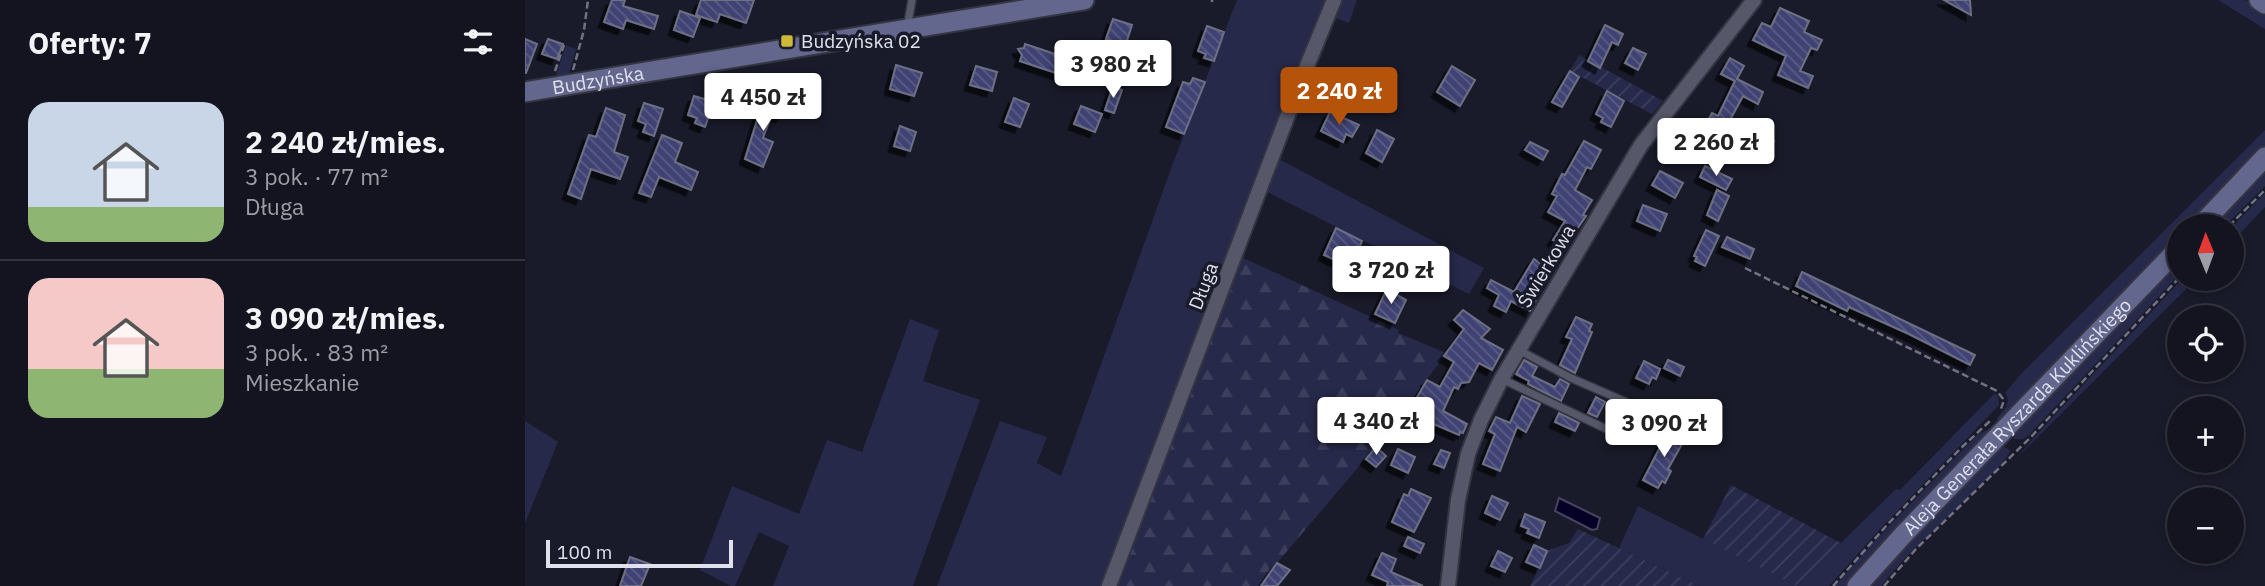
<!DOCTYPE html>
<html lang="pl">
<meta charset="utf-8">
<style>
body{margin:0;font-family:"IBM Plex Sans",sans-serif;background:#1c1d29;color:#f1f3f6;height:100vh;display:flex;flex-direction:column;font-size:26px;white-space:nowrap}
*{box-sizing:border-box;margin:0}
p{font-size:23px;color:#9d9ea5}
.icon{flex:none;width:38px;height:38px;fill:none;stroke:currentColor;stroke-width:2;stroke-linecap:round;stroke-linejoin:round}
.map{position:relative;flex:1;overflow:hidden}
.drawer{display:flex;flex-direction:column;background:#131420;width:525px}
.drawer>*{flex:none}
.needle{width:46px;rotate:359deg}
.fabs{position:absolute;left:1642px;top:214px;display:grid;gap:14px}
.fabs a{display:grid;place-items:center;width:77px;height:77px;border-radius:50%;background:#131420;box-shadow:0 4px 10px #0003,0 0 0 2px #32333e;font-size:35px}
.scale{position:absolute;left:21px;bottom:18px;width:187px;box-sizing:border-box;padding-left:7px;border:4px solid #e0e1ec;border-top:0;font-size:19px;line-height:24px;white-space:nowrap;color:#e0e1ec;-webkit-text-stroke:5px #191b2a;paint-order:stroke}
.price{position:absolute;translate:-50% -60px;padding:0 16px;border-radius:7px;background:#fff;color:#222;font-size:23px;line-height:46px;filter:drop-shadow(0 2px 4px #0008)}
.price::after{content:'';position:absolute;left:50%;top:42px;width:21px;height:16px;margin-left:-10px;background:inherit;clip-path:polygon(0 0,100% 0,50% 100%)}
.price.selected{background:#b45309;color:#fff}
ul{padding:0;list-style:none}
li{display:flex;align-items:center;gap:21px;height:175px;padding:0 28px}
li+li{border-top:2px solid #32333e}
li span{display:grid;place-items:center;flex:none;width:196px;height:140px;border-radius:21px;color:#555}
li>.icon{margin-inline-start:auto}
span .icon{width:84px;height:84px;fill:#fffc;stroke-width:1}
li b{font-size:30px}
h2{display:flex;justify-content:space-between;align-items:center;height:84px;padding:0 28px;font-size:30px}
main{display:flex;flex:1;min-height:0}
.map>svg:first-child{display:block}
.grass{fill:#27294b}
.forest{fill:url(#forest-firs)}
.garden{fill:url(#garden-furrows)}
.water{fill:#050026;stroke:#474461;stroke-width:2}
.building{fill:url(#building-back-hatch);stroke:#6d7083;stroke-width:2;filter:url(#shadow)}
.lines{fill:none;stroke-linecap:round;stroke-linejoin:round}
.lane-casing{stroke:#353542;stroke-width:10}
.street-casing{stroke:#353542;stroke-width:18}
.secondary-casing{stroke:#353542;stroke-width:23}
.path{stroke:#727381;stroke-width:2.5;stroke-dasharray:7 3.5;stroke-linecap:butt}
.lane{stroke:#56586a;stroke-width:7}
.street{stroke:#56586a;stroke-width:14}
.secondary{stroke:#63668d;stroke-width:19}
.poi-dot{fill:#ceb837;stroke:#191b2a;stroke-width:2.5}
.labels{text-anchor:middle;dominant-baseline:central;stroke-width:7;stroke-linejoin:round;paint-order:stroke}
.poi-label{font-size:19px;fill:#e0e1ec;stroke:#191b2a;text-anchor:start}
.street-label{font-size:19px;fill:#e0e1ec;stroke:#191b2a}
</style>
<main>
<section class="drawer">
<h2>Oferty: 7<svg class="icon" aria-label="filters" viewBox="0 0 24 24"><path d="M4 7h16M4 17h16"/><circle cx="9" cy="7" r="2"/><circle cx="15" cy="17" r="2"/></svg></h2>
<ul>
<li><span style="background:linear-gradient(#c9d6e8 75%,#8fb573 0)"><svg class="icon" aria-label="home" viewBox="0 0 24 24"><path d="M3 11l9-7 9 7M6 9v11h12V9"/></svg></span><div><b>2 240 zł/mies.</b><p>3 pok. · 77 m²</p><p>Długa</p></div></li>
<li><span style="background:linear-gradient(#f6c9c9 65%,#8fb573 0)"><svg class="icon" aria-label="home" viewBox="0 0 24 24"><path d="M3 11l9-7 9 7M6 9v11h12V9"/></svg></span><div><b>3 090 zł/mies.</b><p>3 pok. · 83 m²</p><p>Mieszkanie</p></div></li>
</ul>
</section>
<div class="map">
<svg width="1740" height="586" viewBox="0 0 1740 586">
<defs>
<pattern id="forest-firs" width="22" height="20" patternUnits="userSpaceOnUse" patternTransform="scale(1.75)"><rect width="22" height="20" fill="#27294b"/><path d="M5 1l3.5 6h-7zM16 11l3.5 6h-7z" fill="#3c3e5c"/></pattern>
<pattern id="garden-furrows" width="10" height="10" patternUnits="userSpaceOnUse" patternTransform="scale(1.75)"><rect width="10" height="10" fill="#27294b"/><path d="M-1 1l2-2M0 10L10 0M9 11l2-2" fill="none" stroke="#3c3e5c"/></pattern>
<pattern id="building-back-hatch" width="6" height="6" patternUnits="userSpaceOnUse" patternTransform="scale(1.75)"><rect width="6" height="6" fill="#3f4273"/><path d="M-1 5l2 2M0 0l6 6M5-1l2 2" fill="none" stroke="#5a5d87"/></pattern>
<filter id="shadow"><feDropShadow dx="-5.5" dy="5.5" stdDeviation="0" flood-color="#0009"/></filter>
</defs>
<rect width="100%" height="100%" fill="#191b2a"/>
<g class="grass">
<polygon points="712,0 803,0 578,586 412,586 475,421 522,437 512,463 536,476 648,163"/>
<polygon points="816,0 832,0 824,23 810,18"/>
<polygon points="1693,0 1720,0 1740,13 1740,29"/>
<polygon points="41,45 51,49 44,74 30,78"/>
<path d="M1740 130V147L1664 226H1654V237L1474 423 1472 418C1479 410 1487 403 1480 393L1495 375Z"/>
<polygon points="752,158 959,268 944,294 740,191"/>
<polygon points="1740,168 1740,186 1700,226 1685,226"/>
<polygon points="1740,193 1740,207 1706,243 1706,228"/>
<polygon points="1654,257 1654,275 1505,434 1498,439 1489,439 1487,433"/>
<polygon points="1658,278 1672,278 1491,459 1513,433"/>
<polygon points="385,319 414,330 398,381 455,400 388,586 248,586 264,546 234,532 210,586 206,586 175,570 207,486 274,514 302,440 337,452"/>
<polygon points="1470,393 1473,396 1474,405 1357,527 1304,586 1175,586 1094,548 1113,506 1272,586 1371,489 1375,490"/>
<polygon points="0,421 33,442 0,523"/>
<polygon points="1464,429 1464,434 1323,586 1310,586 1345,546 1453,434"/>
<polygon points="1478,446 1486,451 1473,468 1379,559 1356,586 1342,586 1473,448"/>
</g>
<polygon class="forest" points="714,256 874,330 873,333 921,353 869,425 752,563 736,586 589,586"/>
<g class="garden">
<polygon points="1054,55 1138,101 1127,114 1045,71"/>
<polygon points="1206,485 1316,543 1272,586 1178,539"/>
<polygon points="1053,529 1175,586 1005,586 1022,551 1044,543"/>
</g>
<polygon class="water" points="1034,498 1075,518 1072,529 1067,530 1030,511"/>
<g class="building">
<polygon points="87,0 100,0 98,6 133,16 129,29 101,20 98,29 79,22"/>
<polygon points="176,0 229,0 221,23 195,14 192,22 171,15"/>
<polygon points="1419,0 1445,0 1446,15"/>
<polygon points="1255,8 1284,21 1279,32 1297,40 1292,50 1286,48 1275,71 1288,76 1283,88 1253,75 1261,56 1228,40 1237,23 1246,27"/>
<polygon points="155,11 175,18 168,37 149,30"/>
<polygon points="588,19 607,25 600,47 581,39"/>
<polygon points="1080,25 1098,34 1093,45 1087,42 1075,68 1063,61"/>
<polygon points="682,26 699,32 689,61 679,58 681,54 673,51"/>
<polygon points="0,39 12,44 1,73 0,73"/>
<polygon points="23,39 38,44 32,59 17,54"/>
<polygon points="500,44 533,55 534,51 556,58 549,79 495,61 497,55 493,49 499,48"/>
<polygon points="1108,48 1121,54 1113,70 1100,63"/>
<polygon points="1205,58 1219,66 1212,79 1238,92 1233,104 1218,96 1198,133 1194,131 1192,135 1179,128 1187,113 1193,116 1210,81 1196,74"/>
<polygon points="371,65 397,73 389,96 365,89"/>
<polygon points="451,66 472,72 467,91 445,85"/>
<polygon points="927,66 950,80 935,106 912,92"/>
<polygon points="1045,71 1054,77 1037,107 1027,102"/>
<polygon points="668,78 680,82 659,134 641,127 658,82 665,84"/>
<polygon points="588,86 597,90 589,113 580,110"/>
<polygon points="1082,91 1099,101 1086,127 1076,122 1078,118 1071,114"/>
<polygon points="169,96 189,102 180,127 170,123 172,118 163,115"/>
<polygon points="239,98 260,106 256,117 247,114 238,138 248,142 238,167 220,159"/>
<polygon points="489,98 504,104 495,127 480,122"/>
<polygon points="119,103 138,109 129,136 118,132 121,124 113,121"/>
<polygon points="556,106 577,114 570,132 549,124"/>
<polygon points="81,108 100,115 89,152 103,157 95,179 66,169 56,199 43,194 64,135 71,137"/>
<polygon points="805,112 834,125 827,137 821,134 818,142 796,131"/>
<polygon points="375,126 391,132 385,151 369,146"/>
<polygon points="1168,128 1182,135 1173,152 1159,145"/>
<polygon points="852,130 869,139 857,162 841,153"/>
<polygon points="137,135 157,143 150,162 173,172 166,190 134,177 126,197 114,193"/>
<polygon points="1235,135 1249,141 1244,151 1230,145"/>
<polygon points="1059,141 1076,150 1066,169 1062,167 1050,190 1067,200 1058,215 1061,216 1039,248 1028,240 1040,221 1023,212 1032,196 1027,194 1037,174 1040,175"/>
<polygon points="1005,142 1023,151 1018,160 1000,150"/>
<polygon points="1180,166 1207,179 1201,190 1175,177"/>
<polygon points="1135,171 1158,183 1150,198 1127,185"/>
<polygon points="1192,190 1204,196 1193,221 1182,215"/>
<polygon points="1118,205 1142,214 1135,231 1112,221"/>
<polygon points="811,228 837,241 826,267 799,255"/>
<polygon points="1181,230 1194,236 1180,266 1170,261 1172,257 1169,256"/>
<polygon points="1202,237 1229,249 1225,259 1197,247"/>
<polygon points="1009,259 1024,270 1007,295 1012,298 1005,311 986,301 981,312 969,306 974,295 962,288 966,280 989,292"/>
<polygon points="1277,272 1450,355 1445,365 1384,334 1324,307 1322,311 1271,286"/>
<polygon points="862,289 881,300 870,323 850,314"/>
<polygon points="938,310 965,329 956,338 978,350 967,370 954,363 944,382 936,383 933,389 929,387 918,411 942,424 938,433 935,432 934,435 883,413 902,380 915,387 929,362 919,356 939,329 929,320"/>
<polygon points="1051,317 1067,324 1064,331 1067,332 1050,373 1035,365 1047,339 1041,337"/>
<polygon points="999,360 1012,367 1007,376 1030,387 1035,379 1044,384 1036,401 1003,384 1004,381 991,374"/>
<polygon points="1143,360 1159,367 1155,376 1139,368"/>
<polygon points="1119,361 1135,369 1131,379 1127,377 1124,384 1111,378"/>
<polygon points="997,396 1015,404 1001,432 992,427 975,471 958,464 970,434 964,431 971,417 985,423"/>
<polygon points="1071,397 1080,402 1072,417 1063,413"/>
<polygon points="1034,413 1054,423 1050,431 1030,422"/>
<polygon points="1145,428 1161,437 1143,469 1146,471 1140,483 1137,481 1133,488 1118,480"/>
<polygon points="851,447 861,456 851,467 841,459"/>
<polygon points="873,449 890,457 883,473 866,465"/>
<polygon points="916,450 925,453 919,468 909,464"/>
<polygon points="886,489 906,498 889,532 867,522 879,494 883,496"/>
<polygon points="967,496 983,503 975,520 960,513"/>
<polygon points="1000,514 1020,522 1014,538 1002,533 1004,529 996,526"/>
<polygon points="883,537 899,544 895,553 879,546"/>
<polygon points="1009,545 1022,551 1015,568 1001,562"/>
<polygon points="973,551 987,558 980,572 966,566"/>
<polygon points="857,553 871,559 866,572 898,586 862,586 863,582 847,575"/>
<polygon points="105,557 125,564 116,586 95,586"/>
<polygon points="752,563 765,570 752,586 736,586"/>
</g>
<g class="lines">
<g class="lane-casing">
<g id="lane">
<polyline points="382,28 387,0"/>
<polyline points="994,350 1046,378 1101,402"/>
<polyline points="977,379 1096,436"/>
</g>
</g>
<g class="street-casing">
<g id="street">
<polyline points="584,586 773,88 809,0"/>
<polyline points="923,586 933,500 943,454 956,420 977,378 1116,145 1229,0"/>
</g>
</g>
<g class="secondary-casing">
<g id="secondary">
<polyline points="1734,0 1740,4"/>
<path id="s1" d="M0 92 559 0"/>
<polyline points="1675,226 1740,157"/>
<path id="s2" d="M1332 586 1378 535 1654 248"/>
</g>
</g>
<g class="path">
<polyline points="687,2 687,0"/>
<polyline points="48,70 59,30 63,0"/>
<polyline points="30,71 39,45"/>
<polyline points="1704,226 1740,190"/>
<polyline points="1220,268 1472,391 1479,400 1476,409"/>
<polyline points="1308,586 1362,525 1436,448 1465,421"/>
<polyline points="1359,586 1391,549 1506,437 1654,278"/>
</g>
<use href="#lane" class="lane"/>
<use href="#street" class="street"/>
<use href="#secondary" class="secondary"/>
</g>
<rect class="poi-dot" x="255" y="34" width="14" height="14" rx="3.5"/>
<g class="labels">
<g class="poi-label">
<text x="276" y="41">Budzyńska 02</text>
</g>
<g class="street-label">
<text stroke="none"><textPath href="#s1" startOffset="74">Budzyńska</textPath></text>
<text transform="translate(1021 266) rotate(-59)">Świerkowa</text>
<text transform="translate(678 286) rotate(-69)">Długa</text>
<text stroke="none"><textPath href="#s2" startOffset="233">Aleja Generała Ryszarda Kuklińskiego</textPath></text>
</g>
</g>
</svg>
<div class="fabs">
<a><svg class="needle" viewBox="-14 -14 28 28"><path d="M0-13l5 13h-10z" fill="#e53935"/><path d="M0 13l5-13h-10z" fill="#9d9ea5"/></svg></a>
<a><svg class="icon" aria-label="locate" viewBox="0 0 24 24"><circle cx="12" cy="12" r="6"/><path d="M12 2v4M12 18v4M2 12h4M18 12h4"/></svg></a>
<a>+</a>
<a>−</a>
</div>
<div class="scale">100 m</div>
<b class="price" style="left:588px;top:100px">3 980 zł</b>
<b class="price selected" style="left:814px;top:127px">2 240 zł</b>
<b class="price" style="left:238px;top:133px">4 450 zł</b>
<b class="price" style="left:1191px;top:178px">2 260 zł</b>
<b class="price" style="left:866px;top:306px">3 720 zł</b>
<b class="price" style="left:851px;top:457px">4 340 zł</b>
<b class="price" style="left:1139px;top:459px">3 090 zł</b>
</div>
</main>
